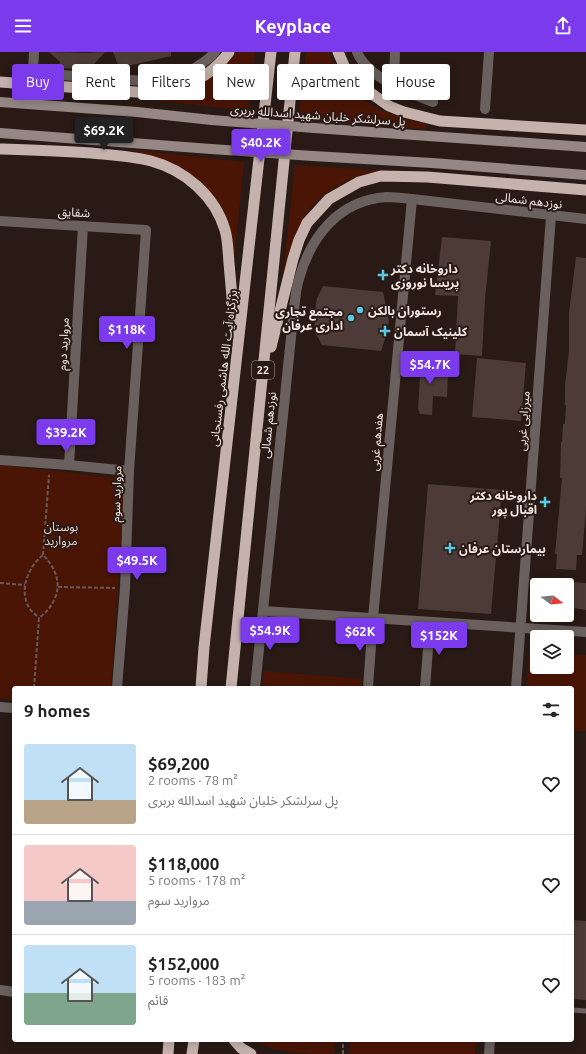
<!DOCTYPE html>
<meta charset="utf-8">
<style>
body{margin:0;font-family:Ubuntu,"Noto Sans Arabic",sans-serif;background:#f2f2f2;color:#222;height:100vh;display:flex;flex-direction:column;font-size:15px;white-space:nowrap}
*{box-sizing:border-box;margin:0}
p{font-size:13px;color:#767676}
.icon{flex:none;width:22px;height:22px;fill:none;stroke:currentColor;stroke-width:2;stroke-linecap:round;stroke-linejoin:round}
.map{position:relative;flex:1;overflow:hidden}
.side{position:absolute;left:12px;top:634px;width:562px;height:356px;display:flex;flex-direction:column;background:#fff;border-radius:4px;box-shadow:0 2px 10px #0003}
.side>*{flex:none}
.guide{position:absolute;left:12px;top:12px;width:562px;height:36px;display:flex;gap:8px}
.needle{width:26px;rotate:106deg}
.fabs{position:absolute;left:530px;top:526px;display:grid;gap:8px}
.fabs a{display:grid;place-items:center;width:44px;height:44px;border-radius:4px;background:#fff;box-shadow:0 2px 10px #0003;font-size:20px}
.price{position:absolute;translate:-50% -34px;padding:0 9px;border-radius:4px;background:#7c3aed;color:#fff;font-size:13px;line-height:26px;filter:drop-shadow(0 1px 2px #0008)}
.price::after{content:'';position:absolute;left:50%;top:24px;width:12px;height:9px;margin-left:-6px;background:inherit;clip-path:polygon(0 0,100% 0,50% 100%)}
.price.active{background:#222;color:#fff}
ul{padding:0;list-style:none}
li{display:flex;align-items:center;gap:12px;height:100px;padding:0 12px}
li+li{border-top:1px solid #e0e0e0}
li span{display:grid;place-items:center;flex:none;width:112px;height:80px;border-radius:4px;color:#555}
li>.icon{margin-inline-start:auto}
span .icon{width:48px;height:48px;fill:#fffc;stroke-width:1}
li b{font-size:17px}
h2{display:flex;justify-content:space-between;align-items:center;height:48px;padding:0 12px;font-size:17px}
.chip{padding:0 14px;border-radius:4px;background:#fff;box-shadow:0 2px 10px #0003;font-size:14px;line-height:36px}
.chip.active{background:#7c3aed;color:#fff}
header{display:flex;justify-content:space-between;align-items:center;height:52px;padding:0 12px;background:#7c3aed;color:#fff;font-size:18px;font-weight:700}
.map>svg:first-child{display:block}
.green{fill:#4a1505}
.building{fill:#4c3b36}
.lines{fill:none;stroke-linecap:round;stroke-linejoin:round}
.path{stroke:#685a55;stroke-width:2;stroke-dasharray:4 2;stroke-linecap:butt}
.service{stroke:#6a615f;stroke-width:5}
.minor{stroke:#6a615f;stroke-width:10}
.tertiary{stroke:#6a615f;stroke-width:10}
.secondary{stroke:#958884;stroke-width:10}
.trunk{stroke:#c6b2ad;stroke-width:11}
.secondary-bridge{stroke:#958884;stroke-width:10}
.poi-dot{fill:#57c9e2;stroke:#291a15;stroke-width:1.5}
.labels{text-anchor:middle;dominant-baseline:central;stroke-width:4;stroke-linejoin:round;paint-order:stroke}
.shield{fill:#291a15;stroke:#b5a9a4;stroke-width:1}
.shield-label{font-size:11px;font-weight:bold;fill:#f1e6e2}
.street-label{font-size:12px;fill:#f1e6e2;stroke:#291a15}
.poi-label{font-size:12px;font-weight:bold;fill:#f1e6e2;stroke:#291a15;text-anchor:start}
.park-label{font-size:12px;fill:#eed3cb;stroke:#291a15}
</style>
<header><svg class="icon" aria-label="menu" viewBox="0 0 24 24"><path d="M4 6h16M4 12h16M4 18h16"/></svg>Keyplace<svg class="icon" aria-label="share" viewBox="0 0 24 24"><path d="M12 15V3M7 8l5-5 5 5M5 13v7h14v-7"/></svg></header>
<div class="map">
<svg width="586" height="1002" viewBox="0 0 586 1002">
<rect width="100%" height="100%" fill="#291a15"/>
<g class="green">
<polygon points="236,0 255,0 249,59 144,47 175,41 228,10"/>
<path d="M306 0H329C333 9 337 20 343 28 363 56 395 64 426 72L427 77 298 67Z"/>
<polygon points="124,97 244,110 232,229 225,165 159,106"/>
<path d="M295 113 383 119C376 120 368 121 362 123 342 129 315 146 305 164 293 185 289 211 282 234Z"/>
<polygon points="0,413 125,427 111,636 14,636 14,648 0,647"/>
<polygon points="529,599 537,600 537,615 567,615 567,602 586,603 586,679 572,679 572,636 526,636"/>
<polygon points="264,619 362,627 362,636 262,636"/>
<path d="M255 988H335L334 1002C307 1002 277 1002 255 988Z"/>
<polygon points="350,988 476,988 475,1002 349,1002"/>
</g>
<g class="building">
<polygon points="49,0 86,1 105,0 93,13 93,18 59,16 60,10"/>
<polygon points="113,0 171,0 171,4 132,13 118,13"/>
<polygon points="442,185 491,189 485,247 482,304 455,302 458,244 435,243"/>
<polygon points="576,205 586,206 586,457 582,503 577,503 576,518 556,517 557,502 555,502 562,426 560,426 561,390 562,390 563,372 565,372 566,353 565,353 565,334 569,298 569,261"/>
<polygon points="323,234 383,240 389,269 385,287 381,299 322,293 315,280 314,264 317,246"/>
<polygon points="425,302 435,303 434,322 448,323 447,345 433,344 432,363 420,362 418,357 421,307"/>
<polygon points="477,306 526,311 521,369 472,365"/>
<polygon points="428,432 502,438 491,562 418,557"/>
<polygon points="569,530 586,531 586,558 567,555"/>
<polygon points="572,868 586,869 586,948 572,947"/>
</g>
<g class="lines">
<g class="path">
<polyline points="43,503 49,423"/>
<polyline points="0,531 25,533"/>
<polyline points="58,535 115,536"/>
<path d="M34 636 39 566C62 548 64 524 43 503 28 515 18 539 30 557 32 560 36 563 39 566"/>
<polyline points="343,1002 343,988"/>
</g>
<polyline class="service" points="572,958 586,959"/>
<g class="minor">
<path d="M34 0 33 21 159 30C164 29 170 28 175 26 186 22 208 9 215 0"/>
<path d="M357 0C368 26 409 41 433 50"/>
<polyline points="394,32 395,0"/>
<polyline points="485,57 489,0"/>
<polyline points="0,169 146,178 129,419 125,536 117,636"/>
<polyline points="0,408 69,413 129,419"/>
<polyline points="69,413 83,174"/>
<path d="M255 636 293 266C295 253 295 239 299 227 311 184 339 148 387 145 395 145 403 146 412 147L586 167"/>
<polyline points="368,636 373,566 412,147"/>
<polyline points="425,636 430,570"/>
<polyline points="516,636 551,164"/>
<polyline points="0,655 14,656"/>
<polyline points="0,938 14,940"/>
<polyline points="489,1002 490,988"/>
</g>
<polyline class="tertiary" points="263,559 586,580"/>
<g class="secondary">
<polyline points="0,50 137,60 212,68"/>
<polyline points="314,76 586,95"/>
<polyline points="0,81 211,97"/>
<polyline points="313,104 432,111 586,123"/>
</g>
<g class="trunk">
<polyline points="338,0 346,18 354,29 389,54 404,60 440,69 586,78"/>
<path d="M0 30 149 41C181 37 210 27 229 0"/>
<path d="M0 97C30 98 61 99 91 101 111 103 131 104 151 109 185 118 215 144 225 178 228 188 228 200 229 211 231 234 233 257 235 280"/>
<polyline points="271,295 293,207 299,188 307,171 329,147 359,130 381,124 427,125 586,138"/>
<polyline points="201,636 204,595 271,0"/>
<polyline points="231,636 295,0"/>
<polyline points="234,988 241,996 251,1002"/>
<polyline points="168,1002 169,988"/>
<polyline points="192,1002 194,988"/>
</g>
<g class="secondary-bridge">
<polyline points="212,68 314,76"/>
<polyline points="211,97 313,104"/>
</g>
</g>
<g class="poi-dot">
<path d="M381 217h4v4h4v4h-4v4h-4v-4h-4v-4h4z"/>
<circle cx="360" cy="258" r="4"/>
<circle cx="351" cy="266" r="4"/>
<path d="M383 273h4v4h4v4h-4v4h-4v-4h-4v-4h4z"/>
<path d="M543 444h4v4h4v4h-4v4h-4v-4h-4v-4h4z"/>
<path d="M448 490h4v4h4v4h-4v4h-4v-4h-4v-4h4z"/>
</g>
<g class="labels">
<rect class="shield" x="252" y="309" width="22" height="18" rx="3"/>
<g class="shield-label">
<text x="263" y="318">22</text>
</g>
<g class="street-label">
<text transform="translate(318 63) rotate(4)">پل سرلشکر خلبان شهید اسدالله بربری</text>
<text transform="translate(529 148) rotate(7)">نوزدهم شمالی</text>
<text transform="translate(74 160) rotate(3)">شقایق</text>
<text transform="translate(63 292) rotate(-87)">مروارید دوم</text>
<text transform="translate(223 316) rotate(-83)">بزرگراه آیت الله هاشمی رفسنجانی</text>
<text transform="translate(523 369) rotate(-86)">میرزایی غربی</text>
<text transform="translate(268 373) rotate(-84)">نوزدهم شمالی</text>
<text transform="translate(376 390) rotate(-85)">هفدهم غربی</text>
<text transform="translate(116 442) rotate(-88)">مروارید سوم</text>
</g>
<g class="poi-label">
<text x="391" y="216">داروخانه دکتر<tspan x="391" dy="14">پریسا نوروزی</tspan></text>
<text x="368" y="258">رستوران بالکن</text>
<text x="343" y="259" text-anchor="end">مجتمع تجاری<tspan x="343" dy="14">اداری عرفان</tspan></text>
<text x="394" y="279">کلینیک آسمان</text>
<text x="537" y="443" text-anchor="end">داروخانه دکتر<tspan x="537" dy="14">اقبال پور</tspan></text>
<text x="459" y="496">بیمارستان عرفان</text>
</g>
<g class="park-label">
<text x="61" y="474">بوستان<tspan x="61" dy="14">مروارید</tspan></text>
</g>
</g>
</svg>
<div class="fabs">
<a><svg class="needle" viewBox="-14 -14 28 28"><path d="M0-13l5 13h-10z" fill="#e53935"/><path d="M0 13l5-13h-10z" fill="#767676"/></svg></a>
<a><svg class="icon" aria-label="layers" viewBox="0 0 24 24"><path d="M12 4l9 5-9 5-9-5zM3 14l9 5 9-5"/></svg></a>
</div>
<b class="price active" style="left:104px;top:99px">$69.2K</b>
<b class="price" style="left:261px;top:111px">$40.2K</b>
<b class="price" style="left:127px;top:298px">$118K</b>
<b class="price" style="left:430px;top:333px">$54.7K</b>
<b class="price" style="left:66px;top:401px">$39.2K</b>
<b class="price" style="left:137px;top:529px">$49.5K</b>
<b class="price" style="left:270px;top:599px">$54.9K</b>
<b class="price" style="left:360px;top:600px">$62K</b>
<b class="price" style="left:439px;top:604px">$152K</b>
<div class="guide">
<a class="chip active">Buy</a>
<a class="chip">Rent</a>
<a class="chip">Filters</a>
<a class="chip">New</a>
<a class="chip">Apartment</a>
<a class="chip">House</a>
</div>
<section class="side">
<h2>9 homes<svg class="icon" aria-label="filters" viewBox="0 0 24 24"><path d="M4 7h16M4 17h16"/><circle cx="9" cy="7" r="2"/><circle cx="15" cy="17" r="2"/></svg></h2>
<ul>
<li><span style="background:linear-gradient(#bfe0f5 70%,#b9a48a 0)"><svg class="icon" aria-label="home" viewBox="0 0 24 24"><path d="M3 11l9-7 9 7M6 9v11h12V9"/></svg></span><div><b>$69,200</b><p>2 rooms · 78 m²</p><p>پل سرلشکر خلبان شهید اسدالله بربری</p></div><svg class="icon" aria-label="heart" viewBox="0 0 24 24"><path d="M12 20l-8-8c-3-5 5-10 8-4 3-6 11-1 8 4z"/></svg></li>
<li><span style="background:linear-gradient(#f6c9c9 70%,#9aa5b1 0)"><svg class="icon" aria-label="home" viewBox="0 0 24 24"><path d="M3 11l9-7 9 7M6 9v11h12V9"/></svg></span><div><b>$118,000</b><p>5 rooms · 178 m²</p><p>مروارید سوم</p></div><svg class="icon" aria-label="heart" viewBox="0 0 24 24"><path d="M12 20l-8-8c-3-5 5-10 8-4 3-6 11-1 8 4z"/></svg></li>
<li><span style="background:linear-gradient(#bfe0f5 60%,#7fa58c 0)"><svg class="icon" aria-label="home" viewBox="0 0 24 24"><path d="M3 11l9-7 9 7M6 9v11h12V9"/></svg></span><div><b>$152,000</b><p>5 rooms · 183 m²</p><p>قائم</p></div><svg class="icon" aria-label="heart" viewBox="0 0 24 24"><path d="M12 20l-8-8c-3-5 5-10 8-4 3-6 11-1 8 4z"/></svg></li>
</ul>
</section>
</div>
